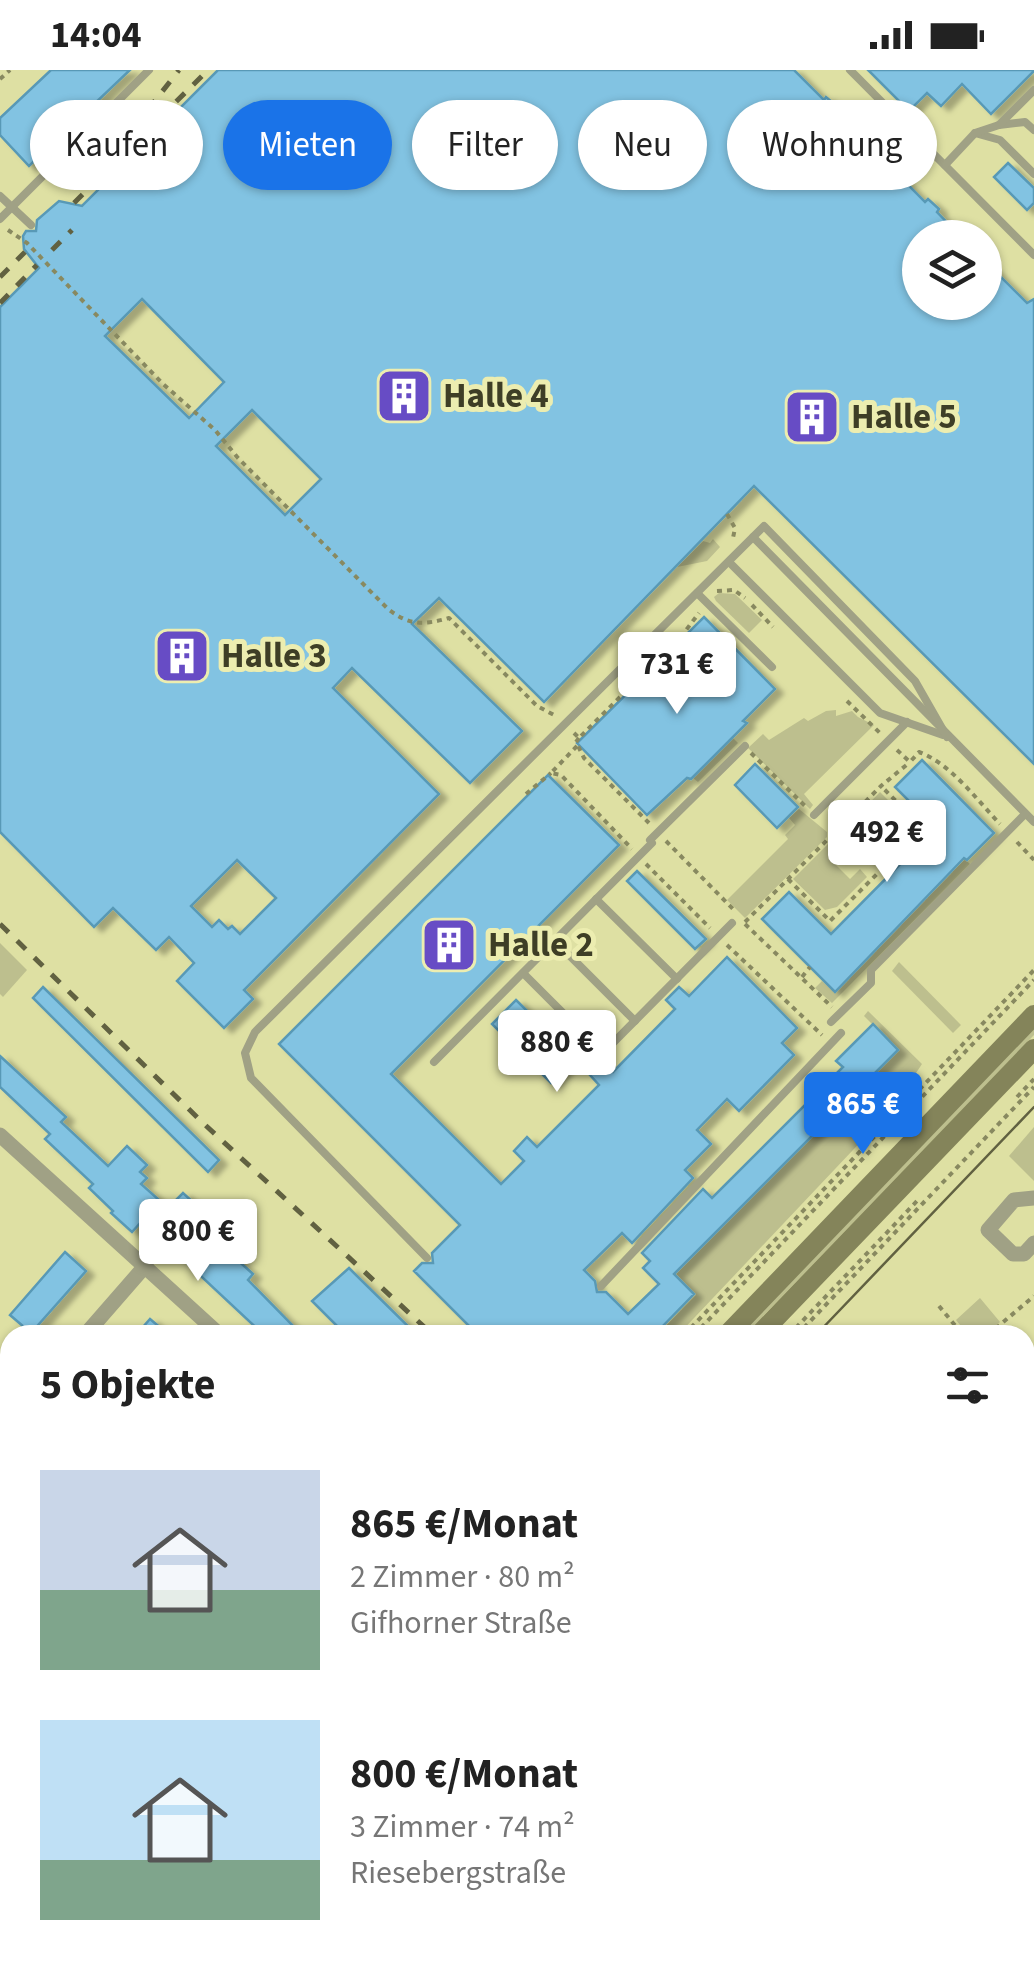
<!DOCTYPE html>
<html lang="de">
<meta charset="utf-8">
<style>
body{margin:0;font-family:"Source Sans 3",sans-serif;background:#f2f2f2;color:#222;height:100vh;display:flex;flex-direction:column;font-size:38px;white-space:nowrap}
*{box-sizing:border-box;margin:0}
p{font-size:32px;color:#767676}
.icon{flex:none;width:55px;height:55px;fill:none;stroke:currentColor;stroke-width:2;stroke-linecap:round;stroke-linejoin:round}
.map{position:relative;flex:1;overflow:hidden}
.drawer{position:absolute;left:0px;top:1255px;width:1035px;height:642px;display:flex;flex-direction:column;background:#fff;border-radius:30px 30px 0 0;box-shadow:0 2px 8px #0004}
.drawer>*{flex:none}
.banner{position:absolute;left:30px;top:30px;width:975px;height:90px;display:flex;gap:20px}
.controls{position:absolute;left:902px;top:150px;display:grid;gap:20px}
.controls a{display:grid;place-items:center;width:100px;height:100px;border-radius:50%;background:#fff;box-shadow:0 2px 8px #0004;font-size:50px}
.price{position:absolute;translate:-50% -85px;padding:0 22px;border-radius:10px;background:#fff;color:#222;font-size:32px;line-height:65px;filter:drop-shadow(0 2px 5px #0008)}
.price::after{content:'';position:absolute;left:50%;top:60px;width:30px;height:22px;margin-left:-15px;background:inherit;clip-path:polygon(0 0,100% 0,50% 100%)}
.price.active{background:#1a73e8;color:#fff}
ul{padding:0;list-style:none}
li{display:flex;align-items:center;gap:30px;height:250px;padding:0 40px}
li span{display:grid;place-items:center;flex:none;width:280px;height:200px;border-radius:0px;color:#555}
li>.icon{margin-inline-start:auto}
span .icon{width:120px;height:120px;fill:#fffc;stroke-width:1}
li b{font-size:42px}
h2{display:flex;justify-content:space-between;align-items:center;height:120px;padding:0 40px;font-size:42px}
.tag{padding:0 35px;border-radius:45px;background:#fff;box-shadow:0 2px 8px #0004;font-size:35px;line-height:90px}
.tag.active{background:#1a73e8;color:#fff}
.status{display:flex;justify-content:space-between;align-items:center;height:70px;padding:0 50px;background:#fff;direction:ltr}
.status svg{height:28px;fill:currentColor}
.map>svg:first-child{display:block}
.green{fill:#bdbf8e}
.building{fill:#82c3e2;stroke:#5899b6;stroke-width:2.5;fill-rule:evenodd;filter:url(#shadow)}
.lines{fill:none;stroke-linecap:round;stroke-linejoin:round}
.path{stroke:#888960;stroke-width:4;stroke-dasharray:5 5;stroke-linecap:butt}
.lane{stroke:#a0a185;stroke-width:8}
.street{stroke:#a0a185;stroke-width:15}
.secondary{stroke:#84845a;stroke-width:20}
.tram{stroke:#616141;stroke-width:2.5}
.rail{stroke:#616141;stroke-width:5;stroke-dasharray:12 12;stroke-linecap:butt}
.labels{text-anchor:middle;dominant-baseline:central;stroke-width:10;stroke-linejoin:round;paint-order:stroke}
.poi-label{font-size:35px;font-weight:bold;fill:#3e3e26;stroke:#ecedb0;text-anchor:start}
</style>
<div class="status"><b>14:04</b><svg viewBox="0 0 49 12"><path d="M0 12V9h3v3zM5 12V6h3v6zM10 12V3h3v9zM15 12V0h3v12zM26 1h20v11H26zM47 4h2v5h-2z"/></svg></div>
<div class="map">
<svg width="1034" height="1896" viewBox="0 0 1034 1896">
<defs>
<filter id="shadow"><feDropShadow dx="8" dy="4.5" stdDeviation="2.5" flood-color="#0004"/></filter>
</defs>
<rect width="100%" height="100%" fill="#dee0a3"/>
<g class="green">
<polygon points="713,469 720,477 707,491 677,497 703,471 710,473"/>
<polygon points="719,523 735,524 762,550 749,563 716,531 714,527"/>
<polygon points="836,640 836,646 852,641 858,647 874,655 804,724 813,735 810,739 748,678 763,664 769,670 804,648 808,651 826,641"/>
<polygon points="733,668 738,673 698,712 693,708"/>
<polygon points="880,722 908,750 911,759 879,795 872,789 882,778 860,757 850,767 843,760"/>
<polygon points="799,739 827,762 827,767 745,848 727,830 788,769 785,765 795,755 789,748"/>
<polygon points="831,771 838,778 829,788 850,809 860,799 867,807 837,837 825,840 793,809"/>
<polygon points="965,789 970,794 832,933 815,918 822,911 835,923"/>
<polygon points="0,873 27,900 3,927 0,924"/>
<polygon points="899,892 961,955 953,963 892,901"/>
<polygon points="868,941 922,994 916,1003 921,1008 678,1265 657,1265 696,1225 676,1204 898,980 864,946"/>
<polygon points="1034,956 1034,965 745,1265 739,1265"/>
<polygon points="1034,1057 1034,1111 1009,1086"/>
<polygon points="980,1228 1000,1252 985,1265 948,1265 960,1255 956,1250"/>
</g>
<g class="building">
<polygon points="51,0 130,0 29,96 0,65 0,48"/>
<path d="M218 0H794L824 30 826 27 838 37 834 40 925 132 928 129 939 139 937 142 962 168H920V232H985V191L1027 233 1034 229V694L754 416 544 632 439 528 412 554 522 661 470 713 352 598 333 618 439 724 244 920 253 929 224 958 177 911 194 893 169 867 156 880 113 838 94 857 0 762V237L39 198 24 179 23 166 26 161H36L37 150 59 131 82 136ZM142 229 224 312 189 348 105 266ZM252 340 321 409 285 445 216 376ZM237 790 276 828 240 864 232 856 228 859 219 850 212 857 191 836Z"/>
<polygon points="868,0 1034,0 1034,1 991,44 962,14 941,36 927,23 909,41"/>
<polygon points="1008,93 1034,118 1034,133 1027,140 994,107"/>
<polygon points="704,547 775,619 743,651 747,653 691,709 687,708 647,745 577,673"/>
<polygon points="922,690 994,763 967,790 964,788 835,922 762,849 789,822 831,864 936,758 895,717"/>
<polygon points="755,694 798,737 777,758 735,715"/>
<polygon points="548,705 619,775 391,1004 501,1114 524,1091 514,1081 527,1067 537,1077 599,1015 590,1005 602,992 613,1002 675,939 666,930 679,917 689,926 727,887 797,958 782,973 794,985 739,1041 727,1029 697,1060 711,1074 685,1100 693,1108 632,1173 622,1163 584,1200 595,1211 597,1222 606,1222 628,1244 659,1214 643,1198 650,1191 642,1183 703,1119 712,1128 843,997 836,991 873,954 898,980 674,1204 694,1224 654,1265 478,1265 414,1201 422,1193 433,1193 432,1183 460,1155 279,974"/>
<polygon points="637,801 706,869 695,879 627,811"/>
<polygon points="43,917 219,1090 208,1102 33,928"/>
<polygon points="516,930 575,988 551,1013 492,954"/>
<polygon points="0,986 66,1047 61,1052 108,1096 127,1076 147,1095 140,1102 147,1108 141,1114 168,1138 183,1123 194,1133 185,1143 253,1204 248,1210 302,1265 264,1265 142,1151 132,1162 111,1143 113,1141 89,1118 93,1114 45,1069 50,1064 0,1017"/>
<polygon points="65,1182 86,1201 31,1263 10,1245"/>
<polygon points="349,1198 354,1203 417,1265 346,1265 312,1231"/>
<polygon points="150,1249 169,1265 136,1265"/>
</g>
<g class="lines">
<g class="path">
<polyline points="0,9 10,0"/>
<path d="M8 160 27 173 162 313 215 360 238 388 388 539C410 556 423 555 449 548L537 636 556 646"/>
<polyline points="727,444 735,458 733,468"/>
<polyline points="717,521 734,520 745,528"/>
<polyline points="752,535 773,557"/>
<polyline points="847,631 880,663"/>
<polyline points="574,663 579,668 683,564 699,543"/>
<polyline points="579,668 576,672 584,688 649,753"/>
<polyline points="577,676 551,703 561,705 632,779"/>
<path d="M897 680 910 692 919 682C950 693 977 730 1000 754"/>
<polyline points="751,683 805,736"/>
<polyline points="526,724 551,703"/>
<polyline points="666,771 733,839"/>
<polyline points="1017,772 1034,790"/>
<polyline points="646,794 710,858"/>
<polyline points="788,809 830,851 923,758 881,716"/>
<polyline points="745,852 881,716 910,692"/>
<polyline points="745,854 832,937"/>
<polyline points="727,875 822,965"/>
<polyline points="802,907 810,897"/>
<polyline points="1017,1027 1034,1009"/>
<polyline points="939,1236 963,1265"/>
<polyline points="916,1259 920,1265"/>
<polyline points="684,1265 1034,900"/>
<polyline points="694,1265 1034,910"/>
<polyline points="789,1265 917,1131"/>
<polyline points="797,1265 1034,1017"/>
<polyline points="988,1265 1034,1226"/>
<polyline points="1025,1525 1034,1525"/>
<polyline points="1025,1565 1034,1556"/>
<polyline points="1025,1571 1030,1576 1033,1573"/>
<polyline points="1025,1698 1034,1707"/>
<polyline points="1025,1801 1034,1809"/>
<polyline points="235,1888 235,1896"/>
<polyline points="976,1888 983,1896"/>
<polyline points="60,1896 68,1888"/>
<polyline points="67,1896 76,1888"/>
<polyline points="241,1896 246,1888"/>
</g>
<g class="lane">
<polyline points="850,0 1034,185"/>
<polyline points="999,55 1025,52 1034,60"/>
<polyline points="975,63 1000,70 1034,104"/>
<polyline points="945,95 975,63 999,55 1034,20"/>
<polyline points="0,126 31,155"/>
<polyline points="0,149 149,0"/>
<polyline points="753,467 1034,752"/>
<polyline points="729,492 880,643 943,665"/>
<polyline points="697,523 772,597"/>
<polyline points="814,745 907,652"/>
<polyline points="650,770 745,676"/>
<polyline points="596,829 677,909"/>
<polyline points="555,871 635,951"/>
<polyline points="523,903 603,983 732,853"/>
<polyline points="831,952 871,913 871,900 1025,744"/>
<polyline points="434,992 652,773"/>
<polyline points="427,1188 251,1008 245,983 255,962 764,456 915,611 947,667"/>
<polyline points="601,1216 841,963"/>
<polyline points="796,1888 805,1896"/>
</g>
<g class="street">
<polyline points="0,1065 220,1265"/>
<polyline points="1034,1128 1014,1130 988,1160 1013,1184 1024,1184 1034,1173"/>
<polyline points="85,1265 146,1195"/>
<polyline points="0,1360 10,1349"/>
<polyline points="0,1667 10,1656"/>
<polyline points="0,1740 10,1750"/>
</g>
<g class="secondary">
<polyline points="727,1265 1034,945"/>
<polyline points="759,1265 1034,979"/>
<polyline points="132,1888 141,1896"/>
<polyline points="173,1888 181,1896"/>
<polyline points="104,1896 112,1888"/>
</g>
<g class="tram">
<polyline points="816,1265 1034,1037"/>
<polyline points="214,1896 222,1888"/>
</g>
<g class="rail">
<polyline points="133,59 179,0"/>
<polyline points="74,133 208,0"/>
<polyline points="52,180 72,160"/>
<polyline points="0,207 25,182"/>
<polyline points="0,233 37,195"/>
<polyline points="0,854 203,1053 433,1265"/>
<polyline points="1025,1845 1034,1854"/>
<polyline points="1012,1888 1018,1896"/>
</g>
</g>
<defs>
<g id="building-square" transform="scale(2.875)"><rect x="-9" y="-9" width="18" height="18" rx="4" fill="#674cc5" stroke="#ecedb0"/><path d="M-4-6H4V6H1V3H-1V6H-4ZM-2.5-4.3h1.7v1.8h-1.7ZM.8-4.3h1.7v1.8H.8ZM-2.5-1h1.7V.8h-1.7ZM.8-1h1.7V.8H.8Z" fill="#fff"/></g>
</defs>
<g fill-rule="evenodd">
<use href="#building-square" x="404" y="326"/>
<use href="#building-square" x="812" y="347"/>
<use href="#building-square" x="182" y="586"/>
<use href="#building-square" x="449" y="875"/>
</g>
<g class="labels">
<g class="poi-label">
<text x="443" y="326">Halle 4</text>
<text x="851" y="347">Halle 5</text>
<text x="221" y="586">Halle 3</text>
<text x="488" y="875">Halle 2</text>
</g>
</g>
</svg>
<div class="controls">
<a><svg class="icon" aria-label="layers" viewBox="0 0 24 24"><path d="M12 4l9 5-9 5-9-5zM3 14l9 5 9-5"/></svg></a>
</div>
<b class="price" style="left:677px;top:647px">731 €</b>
<b class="price" style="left:887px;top:815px">492 €</b>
<b class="price" style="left:557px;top:1025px">880 €</b>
<b class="price active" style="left:863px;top:1087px">865 €</b>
<b class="price" style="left:198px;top:1214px">800 €</b>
<div class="banner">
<a class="tag">Kaufen</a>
<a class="tag active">Mieten</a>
<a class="tag">Filter</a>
<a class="tag">Neu</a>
<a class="tag">Wohnung</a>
</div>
<section class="drawer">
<h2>5 Objekte<svg class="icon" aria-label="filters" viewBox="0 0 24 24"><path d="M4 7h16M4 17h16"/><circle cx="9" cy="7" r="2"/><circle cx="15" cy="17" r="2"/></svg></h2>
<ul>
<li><span style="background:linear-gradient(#c9d6e8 60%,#7fa58c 0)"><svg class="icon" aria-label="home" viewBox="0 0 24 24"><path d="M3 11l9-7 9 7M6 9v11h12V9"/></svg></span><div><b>865 €/Monat</b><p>2 Zimmer · 80 m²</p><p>Gifhorner Straße</p></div></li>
<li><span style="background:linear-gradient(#bfe0f5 70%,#7fa58c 0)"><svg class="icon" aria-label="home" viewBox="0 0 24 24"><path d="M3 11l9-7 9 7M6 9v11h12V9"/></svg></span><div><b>800 €/Monat</b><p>3 Zimmer · 74 m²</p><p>Riesebergstraße</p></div></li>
</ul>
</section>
</div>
